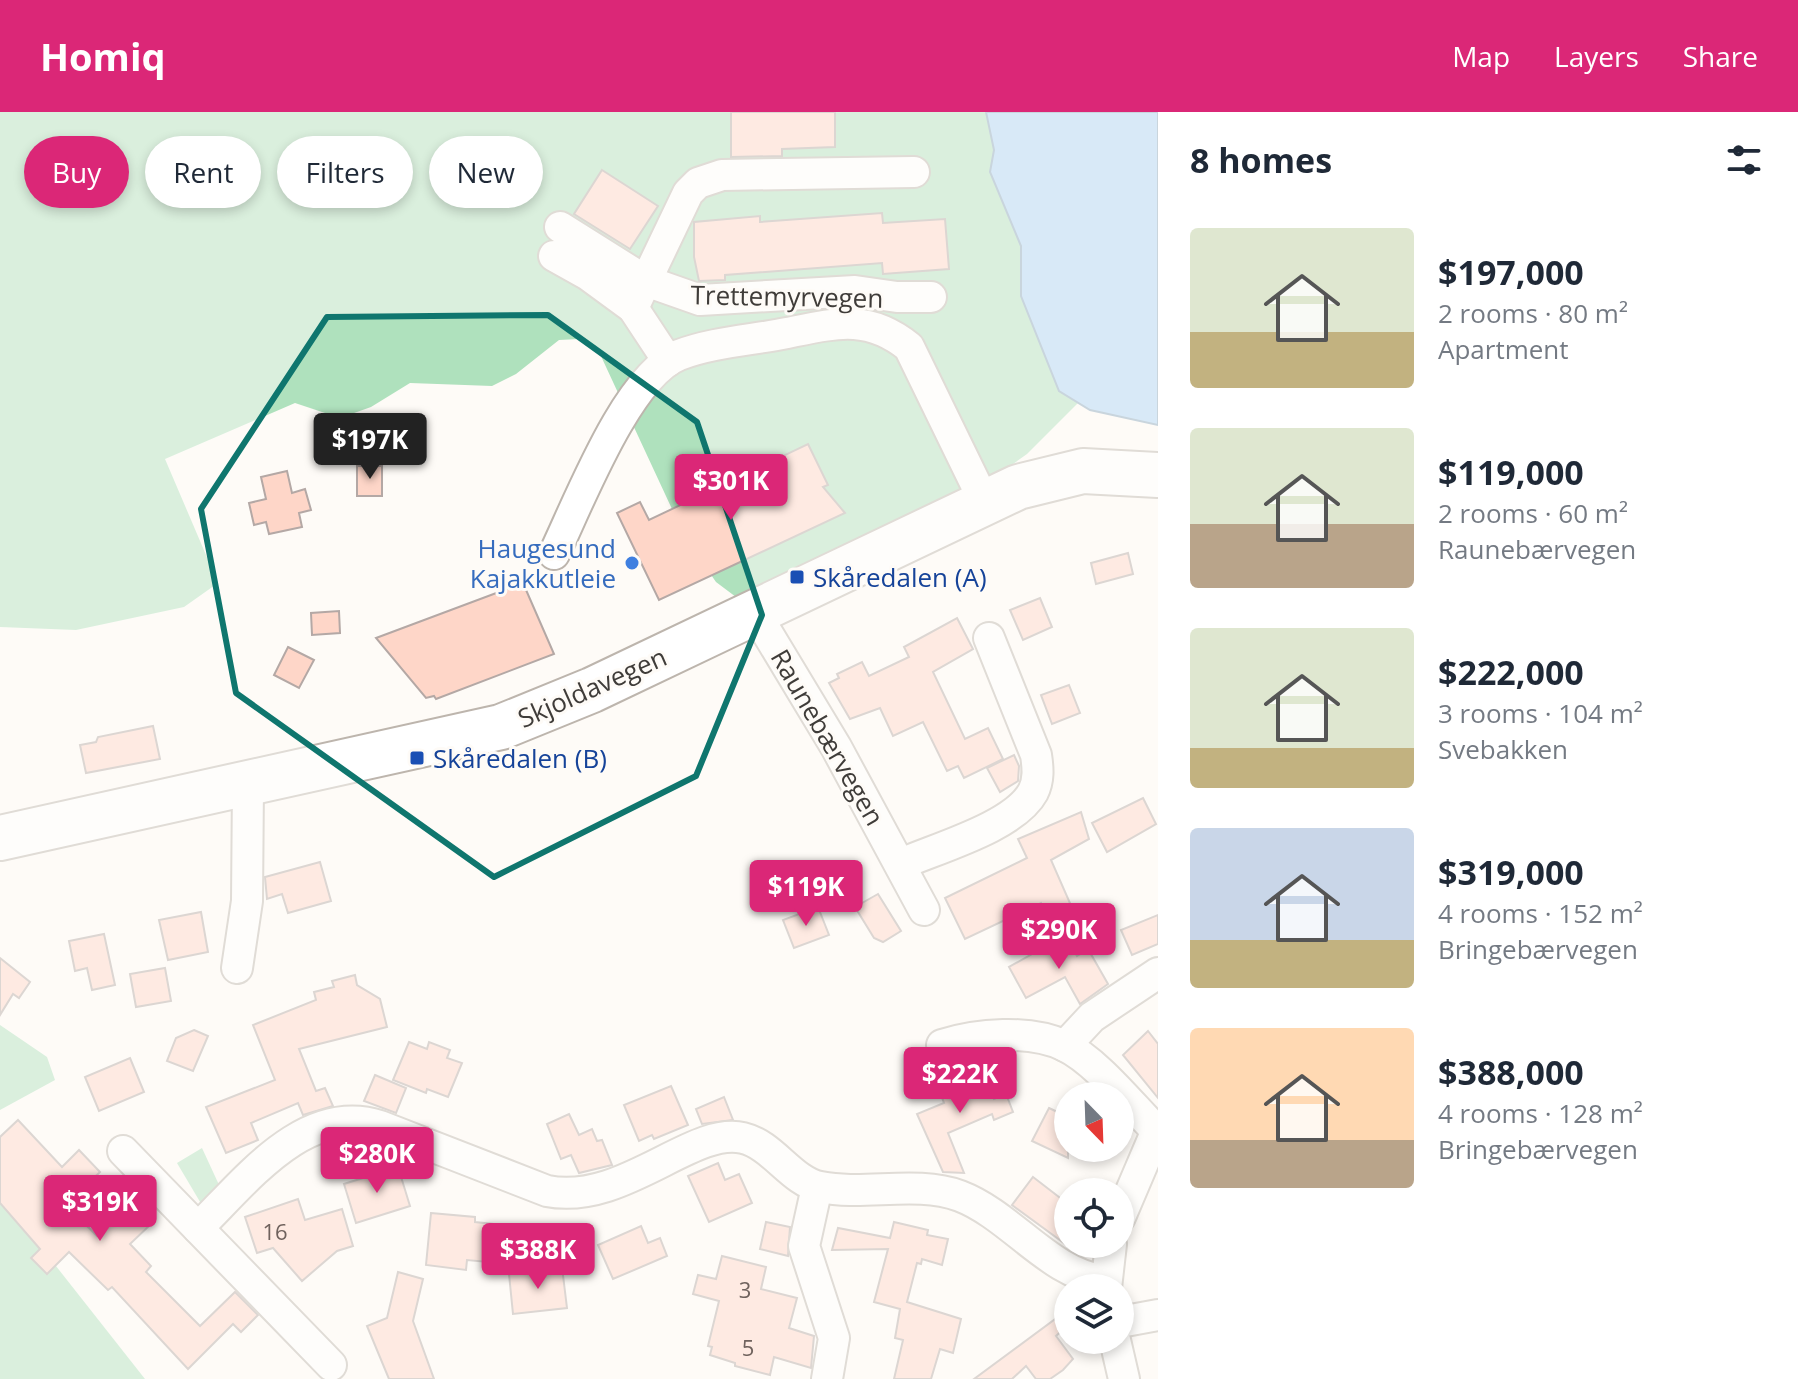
<!DOCTYPE html>
<meta charset="utf-8">
<style>
body{margin:0;font-family:"Open Sans",sans-serif;background:#f6f6f7;color:#1f2937;height:100vh;display:flex;flex-direction:column;font-size:30px;white-space:nowrap}
*{box-sizing:border-box;margin:0}
p{font-size:26px;color:#747a83}
.icon{flex:none;width:44px;height:44px;fill:none;stroke:currentColor;stroke-width:2;stroke-linecap:round;stroke-linejoin:round}
.map{position:relative;flex:1;overflow:hidden}
.side{display:flex;flex-direction:column;background:#fff;width:640px}
.side>*{flex:none}
.banner{position:absolute;left:24px;top:24px;width:760px;height:72px;display:flex;gap:16px}
.needle{width:52px;rotate:157deg}
.fabs{position:absolute;left:1054px;top:970px;display:grid;gap:16px}
.fabs a{display:grid;place-items:center;width:80px;height:80px;border-radius:50%;background:#fff;box-shadow:0 4px 12px #0003;font-size:40px}
.price{position:absolute;translate:-50% -68px;padding:0 18px;border-radius:8px;background:#db2777;color:#fff;font-size:26px;line-height:52px;filter:drop-shadow(0 2px 4px #0008)}
.price::after{content:'';position:absolute;left:50%;top:48px;width:24px;height:18px;margin-left:-12px;background:inherit;clip-path:polygon(0 0,100% 0,50% 100%)}
.price.on{background:#222;color:#fff}
ul{padding:0;list-style:none}
li{display:flex;align-items:center;gap:24px;height:200px;padding:0 32px}
li span{display:grid;place-items:center;flex:none;width:224px;height:160px;border-radius:8px;color:#555}
li>.icon{margin-inline-start:auto}
span .icon{width:96px;height:96px;fill:#fffc;stroke-width:1}
li b{font-size:34px}
h2{display:flex;justify-content:space-between;align-items:center;height:96px;padding:0 32px;font-size:34px}
.chip{padding:0 28px;border-radius:36px;background:#fff;box-shadow:0 4px 12px #0003;font-size:28px;line-height:72px}
.chip.on{background:#db2777;color:#fff}
header{display:flex;align-items:center;gap:48px;box-sizing:border-box;height:112px;padding:0 40px;background:#db2777;color:#fff}
header strong{font-size:38px}
nav{display:flex;gap:44px;margin-inline-start:auto;font-size:28px}
main{display:flex;flex:1;min-height:0}
.map>svg:first-child{display:block}
.green{fill:#afe1bd}
.water{fill:#aad3f6;stroke:#8aa6bd;stroke-width:2}
.building{fill:#fed6c8;stroke:#b4a8a5;stroke-width:2}
.lines{fill:none;stroke-linecap:round;stroke-linejoin:round}
.minor-casing{stroke:#bdb5ad;stroke-width:34}
.secondary-casing{stroke:#bdb5ad;stroke-width:48}
.minor{stroke:#fff;stroke-width:30}
.secondary{stroke:#fff;stroke-width:44}
.marked{fill:none;stroke:#0f766e;stroke-width:6;stroke-linejoin:round}
.shop-dot{fill:#3f7fe0;stroke:#fefbf7;stroke-width:3}
.transit-dot{fill:#1a4fb4;stroke:#fefbf7;stroke-width:3}
.labels{text-anchor:middle;dominant-baseline:central;stroke-width:6;stroke-linejoin:round;paint-order:stroke}
.number-label{font-size:22px;fill:#6f625d}
.street-label{font-size:26px;fill:#3f3c39;stroke:#fefbf7}
.shop-label{font-size:26px;fill:#366cbe;stroke:#fefbf7;text-anchor:end}
.transit-label{font-size:26px;fill:#164399;stroke:#fefbf7;text-anchor:start}
</style>
<header>
<strong>Homiq</strong>
<nav><a>Map</a><a>Layers</a><a>Share</a></nav>
</header>
<main>
<div class="map">
<svg width="1158" height="1267" viewBox="0 0 1158 1267">
<rect width="100%" height="100%" fill="#fefbf7"/>
<g class="green">
<polygon points="0,0 986,0 994,38 990,60 1021,134 1021,184 1059,279 1078,291 1027,342 989,369 763,497 736,485 716,470 685,425 600,242 579,227 559,228 516,262 492,274 410,271 371,295 340,306 295,291 165,347 218,471 184,495 76,518 0,515"/>
<polygon points="0,913 47,945 55,968 0,998"/>
<polygon points="202,1036 226,1088 209,1105 177,1051"/>
<polygon points="0,1083 145,1267 0,1267"/>
</g>
<polygon class="water" points="986,0 1158,0 1158,313 1090,298 1059,279 1021,184 1021,134 990,60 994,38"/>
<g class="building">
<polygon points="731,0 835,0 835,35 782,37 782,44 731,45"/>
<polygon points="602,58 658,94 630,137 574,102"/>
<polygon points="882,101 883,111 945,107 949,157 883,162 882,151 725,163 725,168 699,169 694,145 694,110 760,104 760,110"/>
<polygon points="808,332 828,373 823,375 845,401 659,488 617,401 640,390 649,408"/>
<rect x="357" y="354" width="25" height="30"/>
<polygon points="287,359 292,381 305,377 311,398 299,401 302,415 269,422 266,410 254,413 249,391 266,387 261,365"/>
<polygon points="1128,441 1133,462 1096,472 1091,451"/>
<polygon points="523,471 554,542 436,587 434,584 426,586 376,526"/>
<polygon points="1040,486 1052,515 1023,528 1010,498"/>
<polygon points="339,499 340,521 312,523 311,501"/>
<polygon points="957,506 973,537 933,560 965,627 988,616 1003,647 964,666 958,654 947,659 923,610 893,624 880,596 850,607 829,571 839,566 837,562 862,550 869,564 909,545 904,535"/>
<polygon points="288,535 314,548 299,576 274,563"/>
<polygon points="1069,573 1080,601 1052,612 1041,583"/>
<polygon points="153,614 160,647 86,661 80,633 96,630 98,625"/>
<polygon points="1014,643 1019,654 1018,669 1000,680 987,656"/>
<polygon points="1143,686 1156,712 1107,740 1092,711"/>
<polygon points="1081,700 1089,727 1051,748 1073,798 1049,809 1041,791 965,827 945,786 1027,746 1018,727"/>
<polygon points="320,750 331,789 288,801 282,782 267,787 265,765"/>
<polygon points="878,782 901,819 883,830 874,826 855,795"/>
<polygon points="818,795 829,823 794,836 783,808"/>
<polygon points="201,800 208,840 168,848 159,808"/>
<polygon points="1158,803 1158,832 1132,843 1121,818"/>
<polygon points="104,822 115,873 92,878 87,856 75,859 69,829"/>
<polygon points="1066,823 1077,844 1088,837 1108,872 1080,892 1065,865 1026,886 1009,855"/>
<polygon points="0,846 30,870 19,886 13,882 0,903"/>
<polygon points="165,856 171,889 136,895 130,862"/>
<polygon points="355,863 357,873 380,887 387,915 299,937 316,979 325,976 333,994 303,1003 298,991 251,1011 258,1028 226,1041 206,995 275,968 253,913 316,888 314,880 334,875 332,869"/>
<polygon points="194,918 208,924 193,959 167,949 176,926"/>
<polygon points="1148,919 1158,932 1158,986 1123,943"/>
<polygon points="409,930 427,937 429,930 450,938 447,946 462,951 448,985 427,977 426,981 393,968"/>
<polygon points="130,946 144,980 99,999 85,965"/>
<polygon points="981,957 994,987 1006,982 1013,1000 994,1008 992,1002 948,1021 964,1061 943,1060 917,1002 944,991 938,975"/>
<polygon points="375,963 406,976 396,1001 364,989"/>
<polygon points="671,974 688,1013 654,1027 652,1023 639,1029 624,993"/>
<polygon points="724,985 733,1008 702,1012 696,997"/>
<polygon points="1049,996 1068,1005 1068,1046 1032,1029"/>
<polygon points="569,1002 579,1023 592,1017 597,1029 602,1028 612,1053 579,1061 571,1043 561,1047 547,1012"/>
<polygon points="18,1008 62,1055 79,1038 100,1060 66,1093 97,1124 131,1091 151,1112 130,1132 151,1154 146,1160 200,1214 235,1180 258,1203 241,1220 233,1212 188,1257 112,1175 108,1178 69,1140 47,1162 31,1146 40,1137 0,1091 0,1025"/>
<polygon points="718,1051 725,1068 739,1062 752,1091 709,1110 688,1064"/>
<polygon points="398,1055 410,1094 356,1111 344,1072"/>
<polygon points="1033,1065 1068,1092 1068,1134 1012,1093"/>
<polygon points="298,1087 305,1108 342,1097 353,1134 337,1139 302,1169 273,1136 257,1141 245,1105"/>
<polygon points="431,1101 475,1105 475,1110 493,1112 488,1150 467,1148 466,1158 426,1153"/>
<polygon points="766,1110 790,1115 788,1144 760,1137"/>
<polygon points="894,1110 928,1118 927,1123 948,1127 942,1153 922,1147 921,1152 917,1151 907,1190 961,1207 953,1241 940,1237 931,1267 894,1267 903,1228 895,1226 900,1197 874,1190 888,1137 832,1138 838,1116 890,1126"/>
<polygon points="641,1114 648,1131 660,1126 667,1144 613,1167 598,1133"/>
<polygon points="722,1144 766,1155 761,1177 797,1186 789,1216 814,1224 811,1256 774,1245 770,1263 735,1254 735,1251 710,1243 712,1235 708,1234 719,1189 693,1182 698,1163 716,1167"/>
<polygon points="562,1155 567,1196 513,1202 509,1162"/>
<polygon points="398,1160 423,1167 413,1209 434,1267 389,1267 367,1214 387,1206"/>
<polygon points="1058,1205 1066,1215 1056,1224 1073,1247 1063,1258 1050,1267 1036,1267 1026,1254 1012,1267 974,1267"/>
</g>
<g class="lines">
<g class="minor-casing">
<g id="minor">
<polyline points="560,115 646,169 700,188 855,179 897,185 931,185"/>
<polyline points="554,144 588,163 633,196 668,249"/>
<polyline points="633,196 688,81 698,71 722,63 914,60"/>
<path d="M554 442C579 390 627 264 679 243 713 230 753 228 787 221 836 211 868 202 909 235L984 389"/>
<polyline points="754,499 836,635 924,798"/>
<path d="M901 752C937 736 1014 715 1033 680 1039 668 1038 656 1036 643L989 526"/>
<polyline points="237,856 247,789 248,671"/>
<path d="M942 933C976 922 1030 917 1065 934 1096 949 1131 993 1156 1018"/>
<polyline points="1065,934 1092,905 1158,861"/>
<polyline points="123,1039 331,1253"/>
<polyline points="817,1075 804,1134 834,1226 827,1267"/>
<polyline points="1120,1105 1158,1016"/>
<path d="M198 1116C246 1069 305 990 380 1014L547 1079C623 1094 692 1014 743 1026 773 1033 791 1069 820 1075 865 1084 916 1068 960 1084 1012 1104 1049 1162 1105 1169"/>
<polyline points="1106,1176 1111,1132"/>
<polyline points="1120,1210 1158,1203"/>
<polyline points="1115,1228 1124,1267"/>
</g>
</g>
<g class="secondary-casing">
<polyline id="secondary" points="0,726 501,615 592,578 1018,375 1083,359 1158,363"/>
</g>
<use href="#minor" class="minor"/>
<use href="#secondary" class="secondary"/>
</g>
<path d="M0 0H1158V1267H0ZM548 203 697 310 762 503 696 664 494 765 236 581 201 397 327 205Z" fill="#fefbf7" fill-opacity=".55" fill-rule="evenodd"/>
<path class="marked" d="M548 203 697 310 762 503 696 664 494 765 236 581 201 397 327 205Z"/>
<circle class="shop-dot" cx="632" cy="451" r="8"/>
<g class="transit-dot">
<rect x="789" y="457" width="16" height="16" rx="4"/>
<rect x="409" y="638" width="16" height="16" rx="4"/>
</g>
<g class="labels">
<g class="number-label">
<text x="275" y="1119">16</text>
<text x="745" y="1177">3</text>
<text x="748" y="1235">5</text>
</g>
<g class="street-label">
<text transform="translate(787 184) rotate(1)">Trettemyrvegen</text>
<text transform="translate(592 575) rotate(-24)">Skjoldavegen</text>
<text transform="translate(828 625) rotate(60)">Raunebærvegen</text>
</g>
<g class="shop-label">
<text x="616" y="436">Haugesund<tspan x="616" dy="30">Kajakkutleie</tspan></text>
</g>
<g class="transit-label">
<text x="813" y="465">Skåredalen (A)</text>
<text x="433" y="646">Skåredalen (B)</text>
</g>
</g>
</svg>
<div class="fabs">
<a><svg class="needle" viewBox="-14 -14 28 28"><path d="M0-13l5 13h-10z" fill="#e53935"/><path d="M0 13l5-13h-10z" fill="#747a83"/></svg></a>
<a><svg class="icon" aria-label="locate" viewBox="0 0 24 24"><circle cx="12" cy="12" r="6"/><path d="M12 2v4M12 18v4M2 12h4M18 12h4"/></svg></a>
<a><svg class="icon" aria-label="layers" viewBox="0 0 24 24"><path d="M12 4l9 5-9 5-9-5zM3 14l9 5 9-5"/></svg></a>
</div>
<b class="price on" style="left:370px;top:369px">$197K</b>
<b class="price" style="left:731px;top:410px">$301K</b>
<b class="price" style="left:806px;top:816px">$119K</b>
<b class="price" style="left:1059px;top:859px">$290K</b>
<b class="price" style="left:960px;top:1003px">$222K</b>
<b class="price" style="left:377px;top:1083px">$280K</b>
<b class="price" style="left:100px;top:1131px">$319K</b>
<b class="price" style="left:538px;top:1179px">$388K</b>
<div class="banner">
<a class="chip on">Buy</a>
<a class="chip">Rent</a>
<a class="chip">Filters</a>
<a class="chip">New</a>
</div>
</div>
<section class="side">
<h2>8 homes<svg class="icon" aria-label="filters" viewBox="0 0 24 24"><path d="M4 7h16M4 17h16"/><circle cx="9" cy="7" r="2"/><circle cx="15" cy="17" r="2"/></svg></h2>
<ul>
<li><span style="background:linear-gradient(#dfe7d0 65%,#c2b280 0)"><svg class="icon" aria-label="home" viewBox="0 0 24 24"><path d="M3 11l9-7 9 7M6 9v11h12V9"/></svg></span><div><b>$197,000</b><p>2 rooms · 80 m²</p><p>Apartment</p></div></li>
<li><span style="background:linear-gradient(#dfe7d0 60%,#b9a48a 0)"><svg class="icon" aria-label="home" viewBox="0 0 24 24"><path d="M3 11l9-7 9 7M6 9v11h12V9"/></svg></span><div><b>$119,000</b><p>2 rooms · 60 m²</p><p>Raunebærvegen</p></div></li>
<li><span style="background:linear-gradient(#dfe7d0 75%,#c2b280 0)"><svg class="icon" aria-label="home" viewBox="0 0 24 24"><path d="M3 11l9-7 9 7M6 9v11h12V9"/></svg></span><div><b>$222,000</b><p>3 rooms · 104 m²</p><p>Svebakken</p></div></li>
<li><span style="background:linear-gradient(#c9d6e8 70%,#c2b280 0)"><svg class="icon" aria-label="home" viewBox="0 0 24 24"><path d="M3 11l9-7 9 7M6 9v11h12V9"/></svg></span><div><b>$319,000</b><p>4 rooms · 152 m²</p><p>Bringebærvegen</p></div></li>
<li><span style="background:linear-gradient(#ffd9b3 70%,#b9a48a 0)"><svg class="icon" aria-label="home" viewBox="0 0 24 24"><path d="M3 11l9-7 9 7M6 9v11h12V9"/></svg></span><div><b>$388,000</b><p>4 rooms · 128 m²</p><p>Bringebærvegen</p></div></li>
</ul>
</section>
</main>
